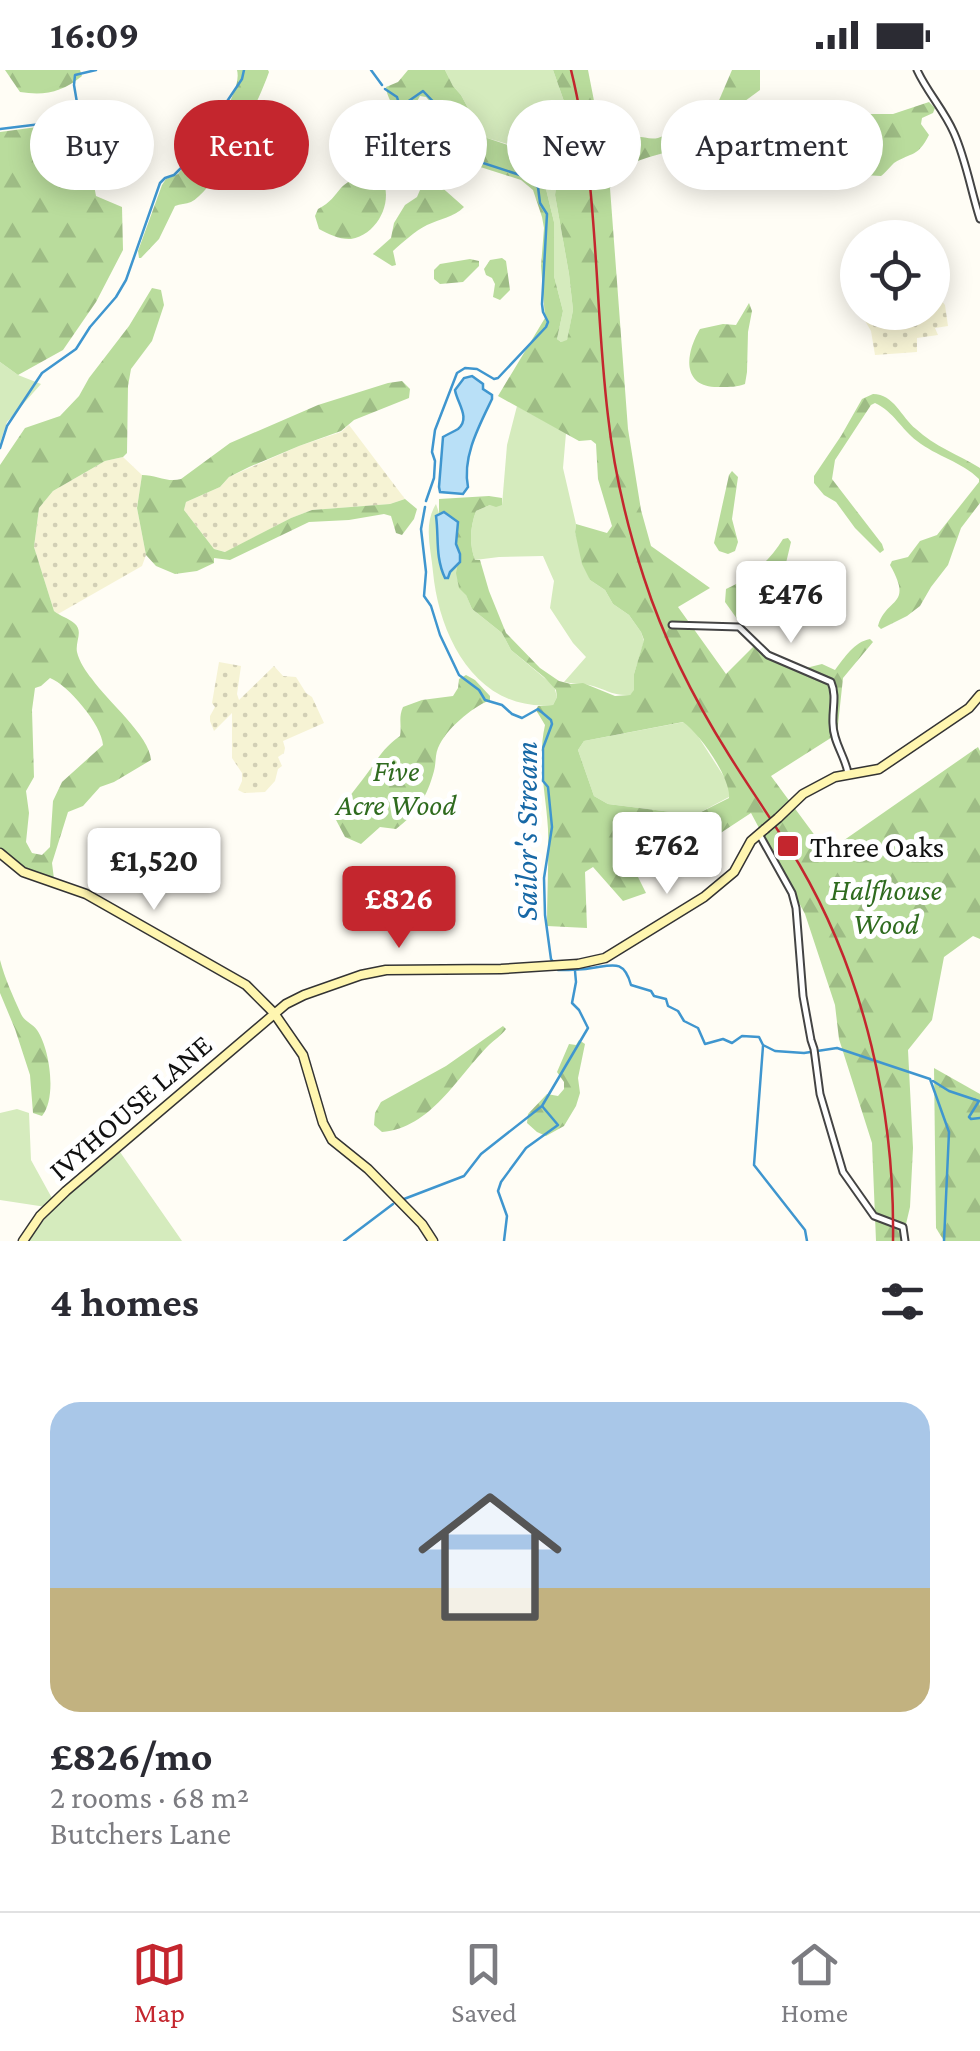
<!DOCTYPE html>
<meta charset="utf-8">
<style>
body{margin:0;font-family:"Crimson Pro",serif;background:#f7f7f7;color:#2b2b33;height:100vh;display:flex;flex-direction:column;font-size:38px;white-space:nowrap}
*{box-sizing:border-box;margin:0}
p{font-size:32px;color:#7c7c81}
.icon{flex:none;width:55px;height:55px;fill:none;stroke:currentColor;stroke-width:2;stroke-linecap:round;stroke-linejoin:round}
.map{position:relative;height:1171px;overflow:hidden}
.drawer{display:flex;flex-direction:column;background:#fff;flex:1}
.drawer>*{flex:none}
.hud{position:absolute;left:30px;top:30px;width:920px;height:90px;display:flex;gap:20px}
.fabs{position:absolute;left:840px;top:150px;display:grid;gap:20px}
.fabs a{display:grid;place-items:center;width:110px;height:110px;border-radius:50%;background:#fff;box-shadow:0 5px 25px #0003;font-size:50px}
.price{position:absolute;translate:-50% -85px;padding:0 22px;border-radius:10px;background:#fff;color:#222;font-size:32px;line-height:65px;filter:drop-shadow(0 2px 5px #0008)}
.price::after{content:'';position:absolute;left:50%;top:60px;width:30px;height:22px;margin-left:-15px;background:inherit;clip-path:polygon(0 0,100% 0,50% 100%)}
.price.on{background:#c4262e;color:#fff}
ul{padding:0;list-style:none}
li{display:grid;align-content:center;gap:20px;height:530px;padding:0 50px}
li+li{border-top:2px solid #e1e1e2}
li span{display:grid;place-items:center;height:310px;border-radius:30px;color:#555}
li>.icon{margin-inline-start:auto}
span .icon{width:180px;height:180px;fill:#fffc;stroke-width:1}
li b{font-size:42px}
h2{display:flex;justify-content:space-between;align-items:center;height:120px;padding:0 50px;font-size:42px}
.tag{padding:0 35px;border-radius:45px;background:#fff;box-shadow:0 5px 25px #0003;font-size:35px;line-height:90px}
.tag.on{background:#c4262e;color:#fff}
.status{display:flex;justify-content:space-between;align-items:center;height:70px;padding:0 50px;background:#fff;direction:ltr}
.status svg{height:28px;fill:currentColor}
.dock{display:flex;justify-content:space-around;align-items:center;height:140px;border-top:2px solid #e1e1e2;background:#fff;font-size:28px;color:#7c7c81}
.dock a{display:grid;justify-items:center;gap:5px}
.dock .on{color:#c4262e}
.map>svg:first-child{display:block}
.farmland{fill:url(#farmland-dots)}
.grass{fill:#d5ebbd}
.forest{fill:url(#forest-firs);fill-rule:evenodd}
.water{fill:#b9e0f7;stroke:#3f96cf;stroke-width:2.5}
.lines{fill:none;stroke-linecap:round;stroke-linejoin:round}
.stream{stroke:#3f96cf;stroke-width:2.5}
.street-casing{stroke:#444;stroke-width:9}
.secondary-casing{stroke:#333;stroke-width:11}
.street{stroke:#fff;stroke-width:5}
.secondary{stroke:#fff6b0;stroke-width:8}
.rail{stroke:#c4262e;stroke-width:2.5}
.secondary-bridge-casing{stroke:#333;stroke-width:11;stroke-linecap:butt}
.secondary-bridge{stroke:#fff6b0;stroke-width:8}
.poi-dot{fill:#c4262e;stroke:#fff;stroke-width:4}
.labels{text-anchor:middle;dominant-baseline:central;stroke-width:10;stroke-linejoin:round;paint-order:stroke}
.park-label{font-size:30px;font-style:italic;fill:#2f6b1f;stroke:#fff}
.poi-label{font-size:30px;fill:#111;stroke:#fff;text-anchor:start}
.street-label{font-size:30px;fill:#111;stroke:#fff}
.water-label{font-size:32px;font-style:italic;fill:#1768a6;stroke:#fff}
</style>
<div class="status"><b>16:09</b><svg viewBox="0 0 49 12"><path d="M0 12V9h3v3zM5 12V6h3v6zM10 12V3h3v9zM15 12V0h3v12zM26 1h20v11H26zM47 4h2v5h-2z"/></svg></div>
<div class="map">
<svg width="980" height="1171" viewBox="0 0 980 1171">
<defs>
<pattern id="farmland-dots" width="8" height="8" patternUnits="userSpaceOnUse" patternTransform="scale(2.5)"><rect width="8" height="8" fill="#f6f3d4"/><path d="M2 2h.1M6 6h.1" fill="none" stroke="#d2cfb5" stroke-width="1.8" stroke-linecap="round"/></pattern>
<pattern id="forest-firs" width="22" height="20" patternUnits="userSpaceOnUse" patternTransform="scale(2.5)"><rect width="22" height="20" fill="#b9dc9c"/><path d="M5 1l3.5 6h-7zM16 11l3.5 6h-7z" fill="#9ebc85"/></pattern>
</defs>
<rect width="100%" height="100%" fill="#fffdf5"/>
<g class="farmland">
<polygon points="933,223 936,224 945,235 948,256 935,258 938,265 917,268 917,282 875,285 871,261 864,249 867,246 874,242 932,242"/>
<polygon points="349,355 405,429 390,434 312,440 291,448 226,482 214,479 184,440 186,432 220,417 229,407 299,376 341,362"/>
<polygon points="123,387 142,405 137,438 146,485 142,496 58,544 54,541 34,477 39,438 53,421 105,391"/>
<polygon points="219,592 241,596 237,624 239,630 274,596 283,606 296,607 306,623 312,627 324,653 283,671 285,678 284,683 278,687 282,696 278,699 275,711 265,722 244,723 238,720 242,711 242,703 232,688 232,643 214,661 210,651 210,646 215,637 212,633"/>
</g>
<g class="grass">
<polygon points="445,0 553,0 566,37 555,125 569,204 573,240 567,271 561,272 557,269 563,241 554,206 554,152 546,119 545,91 511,75 487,68 475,51 461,25 453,16"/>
<polygon points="0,292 18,305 41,314 7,352 0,373"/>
<path d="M517 336 566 363 563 398 576 454 575 462 590 510 605 520 613 534 629 545 641 562 644 571 634 604 635 620 630 625C612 626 606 619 589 615 580 613 572 614 564 612L586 587 573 573 550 538 554 511 543 486 499 487 475 490C469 473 470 458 476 441L490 435H502L507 375Z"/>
<path d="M436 434 439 443 436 446C439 467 435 487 445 508L460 492 457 503 472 539 502 563 511 580 554 616 557 627 553 635C476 642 439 566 433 502 431 478 423 455 436 434Z"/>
<polygon points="684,652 694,660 730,716 729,727 695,745 608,734 594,726 578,680 584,671"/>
<polygon points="17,1039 29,1043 31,1090 53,1130 46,1137 0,1130 0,1043"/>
<path d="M120 1082 182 1171H29C48 1137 90 1108 120 1082Z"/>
</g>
<g class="forest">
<path d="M5 0H80L82 6C62 22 45 26 20 22Z"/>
<path d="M237 0H268L269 2C259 31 218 118 191 132 186 134 180 134 175 136L159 169 141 188H139L138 181 162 115 166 109 178 104C195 82 244 27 237 0Z"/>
<path d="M408 0H445L453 16 461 25 475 51 487 68 526 81 534 77 540 78 545 91 546 119 554 152V206L563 241 557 269 561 272 567 270 573 240 569 204 555 125 566 37 553 0H588L603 77C613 74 623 67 634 67 643 66 649 70 658 68 673 63 678 52 695 57 688 87 646 81 626 98 620 104 615 112 610 118L628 359 641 440 651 476 710 518 678 537 726 604 755 575 806 598 822 594 835 600C845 587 854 572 870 569L873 572 843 608 837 664 771 706 827 782 978 677 980 681V869L973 866 944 887 932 950 908 980 913 1078 910 1137 902 1171H876L872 1073 839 969 835 935 805 844 751 743 690 783 620 771 646 823 623 831 593 797 585 802 587 858 547 856C547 824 549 791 548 759 546 723 537 691 545 655L536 640 538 636 553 635 557 627 556 620 544 607 511 580 502 563 472 539 466 525 459 518 456 503 460 484 456 474 458 452 444 442 439 443V429L489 426 502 428V435L496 437 490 435 476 441C470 458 469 473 475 490H480L489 521 506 563 540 598 559 611 571 614 583 613 615 626 630 625 634 620V604L644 570 641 562 629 545 613 534 605 520 590 510 582 494 575 462 576 454 607 463 612 456 598 409 596 374 591 370 579 371 498 326 545 248 541 196 544 158 542 147 533 120 521 110 471 94 460 83 447 51 426 27 420 26 415 35 400 43 395 50 391 44C393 29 387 29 386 17L398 12ZM683 652C700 664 731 708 729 728L695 745 608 734 594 726 578 680 584 671Z"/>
<polygon points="732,0 760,0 760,20 726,45 714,42"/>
<path d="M929 32 935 38 933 43 922 48 921 54 929 65C918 87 912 82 894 93 893 94 883 105 881 106L863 105 849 96 832 93 818 99H810L802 83 758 77 721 76 709 69V61L719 57 759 63 794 58 818 40 839 38 867 44H893Z"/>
<polygon points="82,51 96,126 122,137 123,180 96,232 63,280 18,305 0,292 0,62"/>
<path d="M423 105 429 106 464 137C454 147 440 149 427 155 415 161 403 172 393 181L396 195 392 196 373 184 391 168 394 153 405 135 417 127 420 120 412 110 413 107Z"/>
<path d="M372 107 385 117C390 138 375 165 351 169 341 170 328 164 319 159L315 146 318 139C344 126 334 108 372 107Z"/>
<polygon points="502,188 506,191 510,220 500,230 493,227 495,214 492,208 486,205 484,199 490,190"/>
<polygon points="470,189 479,191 479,196 463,212 440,214 434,209 434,200 440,194"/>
<path d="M152 218 161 220 164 235 152 271 131 299 128 316 127 383 123 387 105 391 53 421 39 438 34 477 54 541C60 546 68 548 74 553 84 561 75 571 77 582 79 591 86 602 92 609 107 631 150 666 151 690L114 712 100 717 83 736 68 742 52 793 54 809 26 799 0 780V395L25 358 60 346 79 326 89 308 129 256ZM50 608C68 615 102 655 103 675L62 712 53 731 50 777 42 785 32 783 26 772 29 743 26 721 34 707 32 640 35 618 41 616Z"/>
<path d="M749 233 752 241 748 262 747 302 745 314C737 317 730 317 721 317 681 319 685 284 700 259L723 254 736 255Z"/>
<path d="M402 311 410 319 409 328 354 350 341 361 299 376 249 397 229 407 220 417 186 432 184 440 214 479 225 482 291 448 312 440 390 434 405 429 417 439 414 449 402 465 396 463 391 446 384 444 349 450 309 452 230 490 214 488V493L197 501 175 504 156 496 146 485 137 438 142 405C156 405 168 413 181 409L230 373 318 335 388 313Z"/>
<path d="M873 324C894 324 901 347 916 359 934 376 959 385 980 398V433L961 458 948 495 931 517 920 536 907 546 881 559 878 556C886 527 914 537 890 495L892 491 908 487 920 471 937 465 979 412V409C962 392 936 386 917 371 901 359 894 342 875 333L871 335 835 390 832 409 882 474 884 480 880 483 855 458 836 432 824 425 814 413V406L841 366 862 329Z"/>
<polygon points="732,401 738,407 732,449 738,472 735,481 728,484 719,481 714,473 729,405"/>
<path d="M788 468 791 472 786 493 767 513 764 544 752 554 740 553 725 532 726 519C750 508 769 492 783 469Z"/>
<path d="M466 605 475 610 490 626V630C471 638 446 659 438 678 435 685 436 694 434 701 427 727 417 743 396 759L380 757 361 774 345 767 335 748C344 732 355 720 366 705 378 689 382 679 400 666 402 655 398 648 403 637L422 630 453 626 458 618 459 609Z"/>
<path d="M0 890C5 909 13 926 21 944 25 952 32 953 37 960 50 979 57 1028 42 1046L33 1043 30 1005 15 959 0 923Z"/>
<path d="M503 956 506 959C501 966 495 969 489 975 457 1007 431 1058 382 1062L374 1055 375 1043 381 1032 446 996Z"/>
<polygon points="579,970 585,974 578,1008 580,1023 576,1036 564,1056 546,1066 537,1062 527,1053 528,1044 547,1024 558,1026 564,1019 564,1012 557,1002 569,974 576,975"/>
<polygon points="934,998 980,1024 980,1171 944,1171 936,1158"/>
</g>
<g class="water">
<path d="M472 306 483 314V319L492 325V329C479 356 462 387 468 417L463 424 440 422 439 417 443 367C448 364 453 362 458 359 471 348 457 333 455 320L464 308Z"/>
<path d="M444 442 458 452 456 474 460 484V492L450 502 448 508H445C435 487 439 467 436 446Z"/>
</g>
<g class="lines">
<g class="stream">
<polyline points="371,0 382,15"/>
<polyline points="385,19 397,27 400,37 423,21 449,48 458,70 477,91 520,105 538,117 540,133 547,144 542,234 543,242 548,252 546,257 498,308 494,309 477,299 465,298 457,303 435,360 432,382 435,391 434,408 426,431"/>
<polyline points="0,59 49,53 59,49 81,56 74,15 75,5 96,0"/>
<polyline points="0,378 7,356 42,303 76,279 90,257 116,227 126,210 160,113 165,108 174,105 185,94 242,9 244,0"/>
<polyline points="425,437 421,459 426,502 424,526 431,536 440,565 459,605 479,620 485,630 502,635 512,644 522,648 538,639 551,650 552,654 543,678 543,711 548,717 552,757 544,808 545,845 551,889 554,893"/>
<path d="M558 900C569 900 581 900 592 898 613 895 624 889 631 915L651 921 654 926 666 929 668 936 678 941 684 951 698 958 705 974 723 969 732 973 742 966 759 967 763 975 775 981 804 983 837 978 930 1009 949 1062 944 1171"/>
<polyline points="763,976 754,1095 805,1160 807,1171"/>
<polyline points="933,1011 949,1021 979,1031 969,1047 971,1049 980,1048"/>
<polyline points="404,1129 464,1106 481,1084 542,1036 588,958 579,940 572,933 576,912 575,901"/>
<polyline points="344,1171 393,1134"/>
<polyline points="504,1171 507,1146 498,1121 501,1112 526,1078 558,1055 542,1036"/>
</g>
<g class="street-casing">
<g id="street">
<path d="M917 0C927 22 944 40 954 63 966 90 971 121 980 149"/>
<path d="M672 555 739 557 768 585 831 612C837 626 832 639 833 654 833 672 845 686 848 703"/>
<polyline points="759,764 792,823 796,838 803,926 811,970 814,979 820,1024 843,1102 874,1146 903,1157 905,1171"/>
</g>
</g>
<g class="secondary-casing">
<g id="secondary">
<polyline points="778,748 803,724 835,707 879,699 969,638 980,625"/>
<polyline points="0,783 23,802 86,824 246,915 274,943 303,985 323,1053 332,1070 368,1099 422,1154 433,1171"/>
<polyline points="23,1171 40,1146 66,1121 286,934 304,925 361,905 386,900 501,899 578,894 605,888 704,827 734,802 751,771 765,759"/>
</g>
</g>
<use href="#street" class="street"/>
<use href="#secondary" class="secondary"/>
<path class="rail" d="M571 0C599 113 594 231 608 346 614 401 627 456 644 508 664 570 695 631 729 685 752 722 777 757 799 794 865 907 895 1041 893 1171"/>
<g class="secondary-bridge-casing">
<polyline id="secondary-bridge" points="765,759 778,748"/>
</g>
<use href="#secondary-bridge" class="secondary-bridge"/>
</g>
<rect class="poi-dot" x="776" y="764" width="24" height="24" rx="5"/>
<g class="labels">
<g class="park-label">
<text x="396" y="700">Five<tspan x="396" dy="34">Acre Wood</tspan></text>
<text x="886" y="819">Halfhouse<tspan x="886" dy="34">Wood</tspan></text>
</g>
<g class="poi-label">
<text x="810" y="776">Three Oaks</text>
</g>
<g class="street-label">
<text transform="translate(130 1037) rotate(-41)">IVYHOUSE LANE</text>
</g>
<g class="water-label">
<text transform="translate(526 761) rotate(-90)">Sailor's Stream</text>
</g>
</g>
</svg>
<div class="fabs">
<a><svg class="icon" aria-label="locate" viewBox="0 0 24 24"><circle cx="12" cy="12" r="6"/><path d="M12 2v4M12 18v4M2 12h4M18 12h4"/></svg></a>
</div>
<b class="price" style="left:791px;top:576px">£476</b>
<b class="price" style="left:667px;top:827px">£762</b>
<b class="price" style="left:154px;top:843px">£1,520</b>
<b class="price on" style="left:399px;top:881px">£826</b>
<div class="hud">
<a class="tag">Buy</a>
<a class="tag on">Rent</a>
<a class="tag">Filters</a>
<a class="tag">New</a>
<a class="tag">Apartment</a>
</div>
</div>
<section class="drawer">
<h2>4 homes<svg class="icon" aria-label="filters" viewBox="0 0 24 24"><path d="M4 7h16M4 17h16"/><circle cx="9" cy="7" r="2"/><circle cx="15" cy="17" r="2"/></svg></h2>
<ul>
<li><span style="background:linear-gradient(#a9c7e8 60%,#c2b280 0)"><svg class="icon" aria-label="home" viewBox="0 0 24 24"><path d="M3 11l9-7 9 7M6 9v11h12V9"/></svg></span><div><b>£826/mo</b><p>2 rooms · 68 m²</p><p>Butchers Lane</p></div></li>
</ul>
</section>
<nav class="dock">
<a class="on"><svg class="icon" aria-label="map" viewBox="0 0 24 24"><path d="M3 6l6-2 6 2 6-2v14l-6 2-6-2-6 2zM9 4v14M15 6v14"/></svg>Map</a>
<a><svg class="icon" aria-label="saved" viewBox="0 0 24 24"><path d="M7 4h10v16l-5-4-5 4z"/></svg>Saved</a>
<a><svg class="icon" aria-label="home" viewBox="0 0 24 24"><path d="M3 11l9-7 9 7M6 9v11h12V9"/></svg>Home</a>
</nav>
